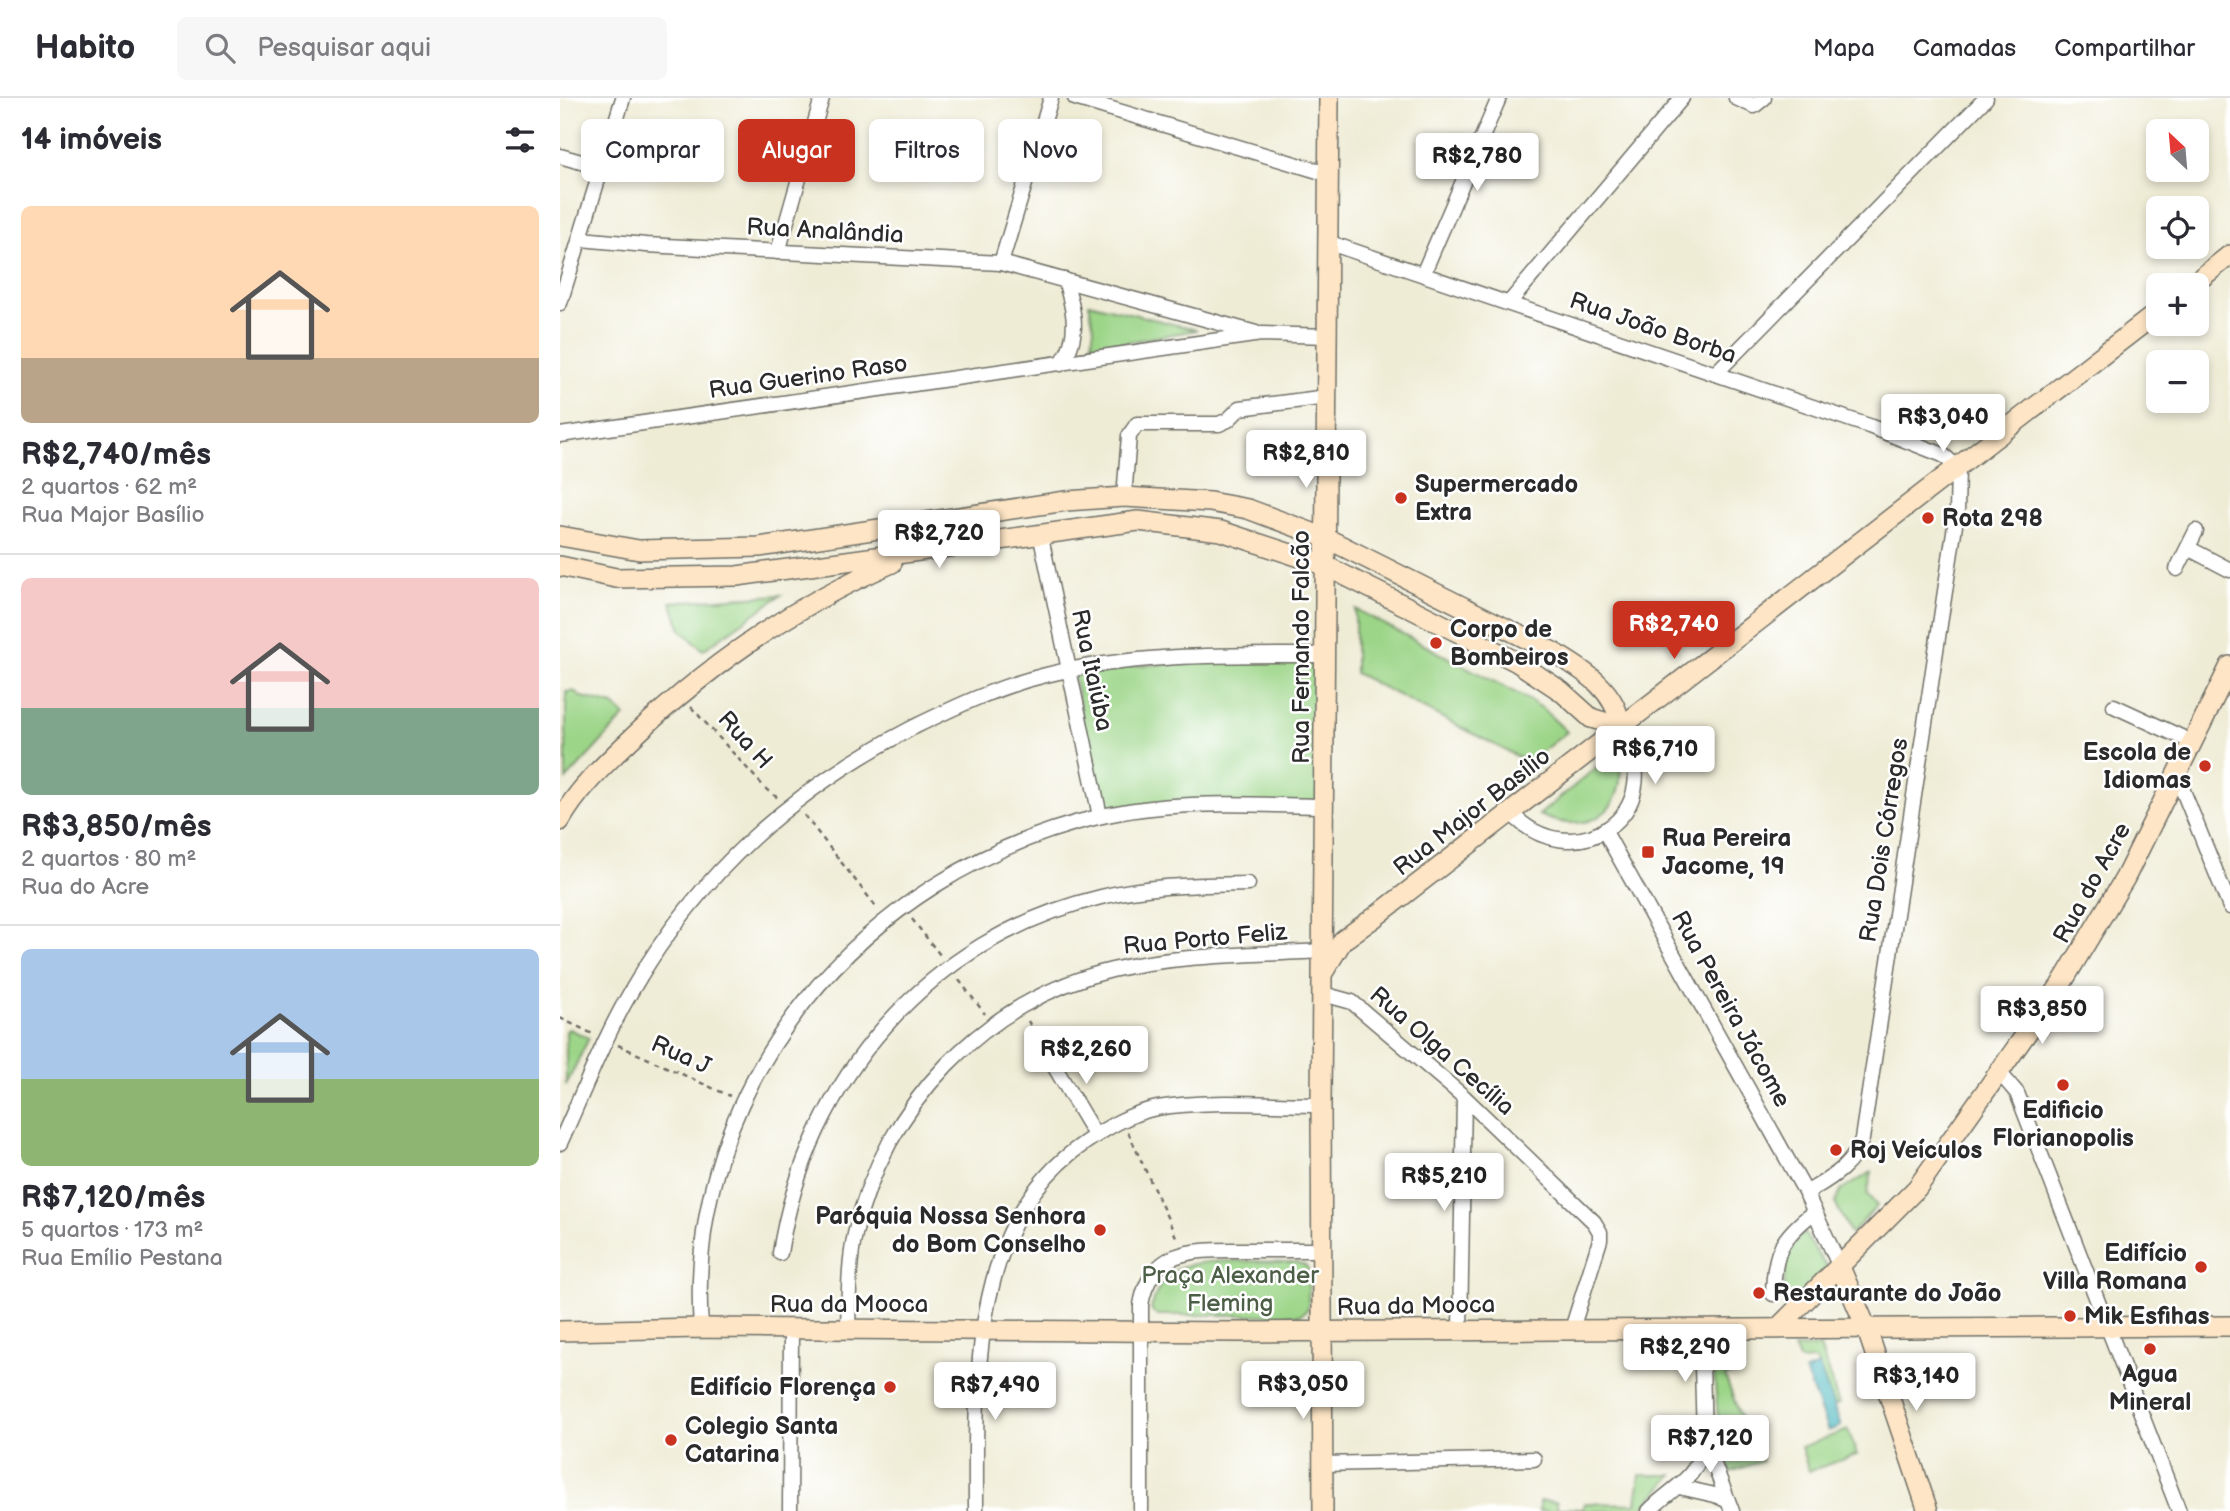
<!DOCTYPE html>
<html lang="pt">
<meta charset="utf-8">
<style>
body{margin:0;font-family:"Balsamiq Sans",sans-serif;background:#f7f7f7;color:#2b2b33;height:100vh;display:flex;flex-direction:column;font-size:26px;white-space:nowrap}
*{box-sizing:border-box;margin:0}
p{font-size:23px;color:#7c7c81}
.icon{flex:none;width:38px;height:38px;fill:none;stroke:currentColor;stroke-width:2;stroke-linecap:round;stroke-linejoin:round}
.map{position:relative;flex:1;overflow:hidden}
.drawer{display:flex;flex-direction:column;background:#fff;width:560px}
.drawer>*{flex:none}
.banner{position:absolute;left:21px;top:21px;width:665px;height:63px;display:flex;gap:14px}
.needle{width:46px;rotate:334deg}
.fabs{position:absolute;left:1586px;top:21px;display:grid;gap:14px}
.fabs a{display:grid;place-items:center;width:63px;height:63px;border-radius:10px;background:#fff;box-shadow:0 4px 10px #0003;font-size:35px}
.price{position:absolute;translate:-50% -60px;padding:0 16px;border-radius:7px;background:#fff;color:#222;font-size:23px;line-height:46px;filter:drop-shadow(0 2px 4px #0008)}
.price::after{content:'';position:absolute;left:50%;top:42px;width:21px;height:16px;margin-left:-10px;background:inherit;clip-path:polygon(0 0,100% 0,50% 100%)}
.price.current{background:#c8321e;color:#fff}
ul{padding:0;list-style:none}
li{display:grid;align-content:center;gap:14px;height:371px;padding:0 21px}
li+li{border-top:2px solid #e1e1e2}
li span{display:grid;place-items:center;height:217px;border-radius:10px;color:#555}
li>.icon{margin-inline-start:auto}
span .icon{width:126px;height:126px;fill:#fffc;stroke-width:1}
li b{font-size:30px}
h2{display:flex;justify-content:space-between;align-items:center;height:84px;padding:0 21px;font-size:30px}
.pill{padding:0 24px;border-radius:10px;background:#fff;box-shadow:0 4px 10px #0003;font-size:24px;line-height:63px}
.pill.current{background:#c8321e;color:#fff}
header{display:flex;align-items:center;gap:42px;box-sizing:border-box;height:98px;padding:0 35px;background:#fff;border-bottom:2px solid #e1e1e2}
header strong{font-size:33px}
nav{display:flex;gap:38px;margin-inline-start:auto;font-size:24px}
.search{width:490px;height:63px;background:#f7f7f7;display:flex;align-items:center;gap:18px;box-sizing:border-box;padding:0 24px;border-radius:10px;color:#7c7c81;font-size:26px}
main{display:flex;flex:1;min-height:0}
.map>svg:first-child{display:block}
.green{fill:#9cd588;stroke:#64805a;stroke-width:2}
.water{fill:#48b7c0;stroke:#3a7176;stroke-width:2}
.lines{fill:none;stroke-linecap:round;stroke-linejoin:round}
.street-casing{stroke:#706f67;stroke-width:17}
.secondary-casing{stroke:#706f67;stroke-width:22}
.path{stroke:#706f67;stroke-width:2.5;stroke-dasharray:5 5;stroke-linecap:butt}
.street{stroke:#fff;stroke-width:14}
.secondary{stroke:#fde5c5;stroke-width:19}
.poi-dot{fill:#c8321e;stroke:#fff;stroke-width:2.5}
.labels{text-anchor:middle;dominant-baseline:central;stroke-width:5;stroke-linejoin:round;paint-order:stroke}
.street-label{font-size:24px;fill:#2b2b2b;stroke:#fff}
.poi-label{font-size:24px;font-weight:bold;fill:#2b2b2b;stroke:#fff;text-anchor:start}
.park-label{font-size:24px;fill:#4d5e47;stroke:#fff}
</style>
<header>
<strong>Habito</strong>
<div class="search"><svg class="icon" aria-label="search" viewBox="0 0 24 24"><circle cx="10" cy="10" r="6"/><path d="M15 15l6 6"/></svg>Pesquisar aqui</div>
<nav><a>Mapa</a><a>Camadas</a><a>Compartilhar</a></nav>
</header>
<main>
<section class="drawer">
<h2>14 imóveis<svg class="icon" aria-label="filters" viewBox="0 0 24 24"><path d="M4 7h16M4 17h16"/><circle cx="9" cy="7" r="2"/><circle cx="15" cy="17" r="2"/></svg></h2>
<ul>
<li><span style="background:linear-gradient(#ffd9b3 70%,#b9a48a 0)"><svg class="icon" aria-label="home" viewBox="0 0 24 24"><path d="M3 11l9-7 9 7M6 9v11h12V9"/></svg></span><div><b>R$2,740/mês</b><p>2 quartos · 62 m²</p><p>Rua Major Basílio</p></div></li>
<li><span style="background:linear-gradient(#f6c9c9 60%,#7fa58c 0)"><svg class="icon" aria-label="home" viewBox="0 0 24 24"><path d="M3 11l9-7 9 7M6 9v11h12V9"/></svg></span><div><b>R$3,850/mês</b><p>2 quartos · 80 m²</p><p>Rua do Acre</p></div></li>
<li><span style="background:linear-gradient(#a9c7e8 60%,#8fb573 0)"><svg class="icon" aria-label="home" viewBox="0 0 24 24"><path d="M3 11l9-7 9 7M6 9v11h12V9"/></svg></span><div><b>R$7,120/mês</b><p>5 quartos · 173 m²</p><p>Rua Emílio Pestana</p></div></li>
</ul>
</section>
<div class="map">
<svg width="1670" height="1413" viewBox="0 0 1670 1413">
<rect width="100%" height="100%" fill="#fff"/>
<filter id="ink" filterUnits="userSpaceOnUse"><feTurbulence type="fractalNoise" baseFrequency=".0143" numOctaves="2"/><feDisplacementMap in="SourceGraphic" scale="14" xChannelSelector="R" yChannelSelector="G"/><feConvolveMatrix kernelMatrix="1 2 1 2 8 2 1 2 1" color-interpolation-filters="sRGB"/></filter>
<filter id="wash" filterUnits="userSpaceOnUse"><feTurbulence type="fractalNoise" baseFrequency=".00686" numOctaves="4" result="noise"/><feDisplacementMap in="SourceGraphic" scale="28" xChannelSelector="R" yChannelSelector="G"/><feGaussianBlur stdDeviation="1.57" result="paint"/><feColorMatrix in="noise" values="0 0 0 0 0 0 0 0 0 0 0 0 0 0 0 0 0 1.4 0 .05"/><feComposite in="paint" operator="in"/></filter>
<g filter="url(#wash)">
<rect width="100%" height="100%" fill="#efecd6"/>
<g class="green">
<polygon points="529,205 637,232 531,250 534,230"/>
<polygon points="221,497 143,552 121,532 111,504"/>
<polygon points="795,511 962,598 982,610 1007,634 968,664 795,575"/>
<polygon points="765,557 765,708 540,718 513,571"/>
<polygon points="12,593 18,595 18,598 54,607 65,618 6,682 6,594"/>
<path d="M1054 655 1059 659C1069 715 1027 739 979 717Z"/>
<polygon points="9,931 29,940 6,987 6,933"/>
<polygon points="1312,1074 1307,1096 1317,1108 1291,1136 1275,1105 1281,1092"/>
<path d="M1244 1135 1267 1170 1239 1200 1224 1196C1224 1175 1225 1147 1244 1135Z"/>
<path d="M736 1164 746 1168 749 1173 748 1211 740 1217H596L591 1211C594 1200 599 1186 608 1177 629 1156 706 1165 736 1164Z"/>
<polygon points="1158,1249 1173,1249 1169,1263 1171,1276 1165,1278 1185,1331 1160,1340 1152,1254"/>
<polygon points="1260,1249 1279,1306 1273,1308 1256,1262 1240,1263 1234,1250"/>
<polygon points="1288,1332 1297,1357 1249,1373 1241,1349"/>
<polygon points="1177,1336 1184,1353 1199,1357 1202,1363 1170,1374 1161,1343"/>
<polygon points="1080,1377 1113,1377 1080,1413 979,1413 979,1403 997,1404 997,1410 1023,1411 1025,1405 1076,1406"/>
</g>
<polygon class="water" points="1259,1268 1281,1328 1268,1333 1245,1273"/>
</g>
<g filter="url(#ink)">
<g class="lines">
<g class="street-casing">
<g id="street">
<polyline points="515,0 768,76"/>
<polyline points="1176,0 1194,8 1204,0"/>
<polyline points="0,58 42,70"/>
<polyline points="21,141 86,147 441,165 696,235"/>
<path d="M767 144 1309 328 1383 357 1398 370 1397 414 1302 1041C1293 1069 1269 1081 1246 1095"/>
<polyline points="218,154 262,0"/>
<polyline points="441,165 491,0"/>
<polyline points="863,176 939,0"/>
<polyline points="0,205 63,0"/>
<polyline points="949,205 1122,0"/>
<path d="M501 266C521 239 514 212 505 182"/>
<polyline points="1155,276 1426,0"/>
<polyline points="0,337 701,236 768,238"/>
<polyline points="564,399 569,338 577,326 659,326 668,322 680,310 767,299"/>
<polyline points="480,435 540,718"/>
<polyline points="1628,450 1670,472"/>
<polyline points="1617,471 1636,433"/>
<polyline points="1554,608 1632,644"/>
<polyline points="1617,678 1670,809"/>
<path d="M951 715C1012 780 1114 718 1061 629"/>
<polyline points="1044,732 1246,1095 1280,1169"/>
<polyline points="763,896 792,904 904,999 1034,1124 1040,1134 1040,1142 1012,1231"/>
<polyline points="487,956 535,1037"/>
<polyline points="1439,974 1457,995 1619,1413"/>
<path d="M0 1045C24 993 43 941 72 892 140 774 234 691 354 629 397 608 439 588 486 577 576 555 673 557 765 557"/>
<path d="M220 1155C247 982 368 840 541 799 589 787 639 787 688 786"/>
<path d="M1213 1196C1214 1153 1221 1140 1254 1114"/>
<path d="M141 1230C123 984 305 774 538 719 611 701 690 707 765 708"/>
<polyline points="1141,1230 1144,1341 1172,1413"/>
<path d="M288 1231C289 1200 288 1167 295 1136 324 1008 424 902 552 872 620 856 693 857 763 853"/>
<polyline points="900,1232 904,999"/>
<polyline points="763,1366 974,1361"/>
<polyline points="1119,1389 1155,1397 1168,1403"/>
<polyline points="230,1413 231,1231"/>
<path d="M416 1413C416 1288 408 1122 526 1044 548 1029 571 1015 597 1010 650 1001 708 1007 761 1007"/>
<path d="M581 1413V1207C591 1148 637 1152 686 1152 711 1152 737 1152 762 1152"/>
<path d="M1089 1413C1114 1387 1138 1383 1144 1343"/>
</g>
</g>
<g class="secondary-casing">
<g id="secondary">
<polyline points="1632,187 1670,157"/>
<path d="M0 438 79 452 199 449 506 403 564 399 650 404 688 411 766 440 993 554C1024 573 1055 590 1061 629"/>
<polyline points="0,468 56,480 177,478 578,423 661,433 764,467 957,564 1001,593 1031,620 1061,629"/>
<path d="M0 723C17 692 44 667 69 643 147 568 233 508 332 465"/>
<polyline points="764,873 783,842 815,819 1598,214"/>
<polyline points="1280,1169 1306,1229 1368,1413"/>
<polyline points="1218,1230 1357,1090 1500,888 1565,780 1670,568"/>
<polyline points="0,1233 141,1230 678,1234 1670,1228"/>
<polyline points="763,1413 761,1007 769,0"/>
</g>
</g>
<g class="path">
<polyline points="131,609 207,692 218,700"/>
<polyline points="244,717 318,811"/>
<polyline points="352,821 380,857"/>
<polyline points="399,882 425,916"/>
<polyline points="0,920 33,936"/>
<polyline points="468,923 480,944"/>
<polyline points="58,947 170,998"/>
<polyline points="568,1034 618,1143"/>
</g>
<use href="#street" class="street"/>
<use href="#secondary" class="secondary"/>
</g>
</g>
<g class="poi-dot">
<circle cx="841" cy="400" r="7"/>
<circle cx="1368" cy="420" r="7"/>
<circle cx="876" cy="545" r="7"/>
<circle cx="1645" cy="668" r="7"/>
<rect x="1081" y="747" width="14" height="14" rx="3.5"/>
<circle cx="1503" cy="987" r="7"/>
<circle cx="1276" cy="1052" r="7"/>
<circle cx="540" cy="1132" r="7"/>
<circle cx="1641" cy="1169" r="7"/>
<circle cx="1199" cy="1195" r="7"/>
<circle cx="1510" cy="1218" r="7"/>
<circle cx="1590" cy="1251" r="7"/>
<circle cx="330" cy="1289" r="7"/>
<circle cx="111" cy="1342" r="7"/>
</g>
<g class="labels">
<g class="street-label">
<text transform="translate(265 133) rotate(3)">Rua Analândia</text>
<text transform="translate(1093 230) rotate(19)">Rua João Borba</text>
<text transform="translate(248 279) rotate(-8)">Rua Guerino Raso</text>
<text transform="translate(741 549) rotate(-90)">Rua Fernando Falcão</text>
<text transform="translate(532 572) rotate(78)">Rua Itaiúba</text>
<text transform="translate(185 642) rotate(48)">Rua H</text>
<text transform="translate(912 714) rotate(-38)">Rua Major Basílio</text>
<text transform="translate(1324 742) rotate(-81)">Rua Dois Córregos</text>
<text transform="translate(1532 785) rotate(-61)">Rua do Acre</text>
<text transform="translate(645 841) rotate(-5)">Rua Porto Feliz</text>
<text transform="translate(1171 911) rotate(61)">Rua Pereira Jácome</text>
<text transform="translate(882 953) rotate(41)">Rua Olga Cecília</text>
<text transform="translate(121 957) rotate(24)">Rua J</text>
<text x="289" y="1206">Rua da Mooca</text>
<text transform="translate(856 1208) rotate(-1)">Rua da Mooca</text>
</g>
<g class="poi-label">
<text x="855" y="386">Supermercado<tspan x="855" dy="28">Extra</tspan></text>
<text x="1382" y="420">Rota 298</text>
<text x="890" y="531">Corpo de<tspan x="890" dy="28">Bombeiros</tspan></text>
<text x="1631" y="654" text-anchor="end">Escola de<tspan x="1631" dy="28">Idiomas</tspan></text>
<text x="1102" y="740">Rua Pereira<tspan x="1102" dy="28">Jacome, 19</tspan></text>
<text x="1503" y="1012" text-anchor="middle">Edificio<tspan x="1503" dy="28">Florianopolis</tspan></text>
<text x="1290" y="1052">Roj Veículos</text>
<text x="526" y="1118" text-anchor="end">Paróquia Nossa Senhora<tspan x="526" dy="28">do Bom Conselho</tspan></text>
<text x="1627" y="1155" text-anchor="end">Edifício<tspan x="1627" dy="28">Villa Romana</tspan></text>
<text x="1213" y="1195">Restaurante do João</text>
<text x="1524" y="1218">Mik Esfihas</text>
<text x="1590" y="1276" text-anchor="middle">Agua<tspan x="1590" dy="28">Mineral</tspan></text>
<text x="316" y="1289" text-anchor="end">Edifício Florença</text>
<text x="125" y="1328">Colegio Santa<tspan x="125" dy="28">Catarina</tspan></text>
</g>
<g class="park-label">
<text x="670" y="1177">Praça Alexander<tspan x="670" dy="28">Fleming</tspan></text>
</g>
</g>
</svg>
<div class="fabs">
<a><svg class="needle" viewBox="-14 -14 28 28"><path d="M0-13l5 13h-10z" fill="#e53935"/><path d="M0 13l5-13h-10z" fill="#7c7c81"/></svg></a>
<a><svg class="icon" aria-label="locate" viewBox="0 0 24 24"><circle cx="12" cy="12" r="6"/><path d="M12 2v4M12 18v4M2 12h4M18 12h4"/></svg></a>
<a>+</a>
<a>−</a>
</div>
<b class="price" style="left:917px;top:95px">R$2,780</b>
<b class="price" style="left:1383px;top:356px">R$3,040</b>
<b class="price" style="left:746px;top:392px">R$2,810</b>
<b class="price" style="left:379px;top:472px">R$2,720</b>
<b class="price current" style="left:1114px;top:563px">R$2,740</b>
<b class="price" style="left:1095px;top:688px">R$6,710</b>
<b class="price" style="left:1482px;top:948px">R$3,850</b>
<b class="price" style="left:526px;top:988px">R$2,260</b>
<b class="price" style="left:884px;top:1115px">R$5,210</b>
<b class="price" style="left:1125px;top:1286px">R$2,290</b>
<b class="price" style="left:1356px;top:1315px">R$3,140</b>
<b class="price" style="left:743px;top:1323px">R$3,050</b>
<b class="price" style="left:435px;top:1324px">R$7,490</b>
<b class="price" style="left:1150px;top:1377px">R$7,120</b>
<div class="banner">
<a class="pill">Comprar</a>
<a class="pill current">Alugar</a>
<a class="pill">Filtros</a>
<a class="pill">Novo</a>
</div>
</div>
</main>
